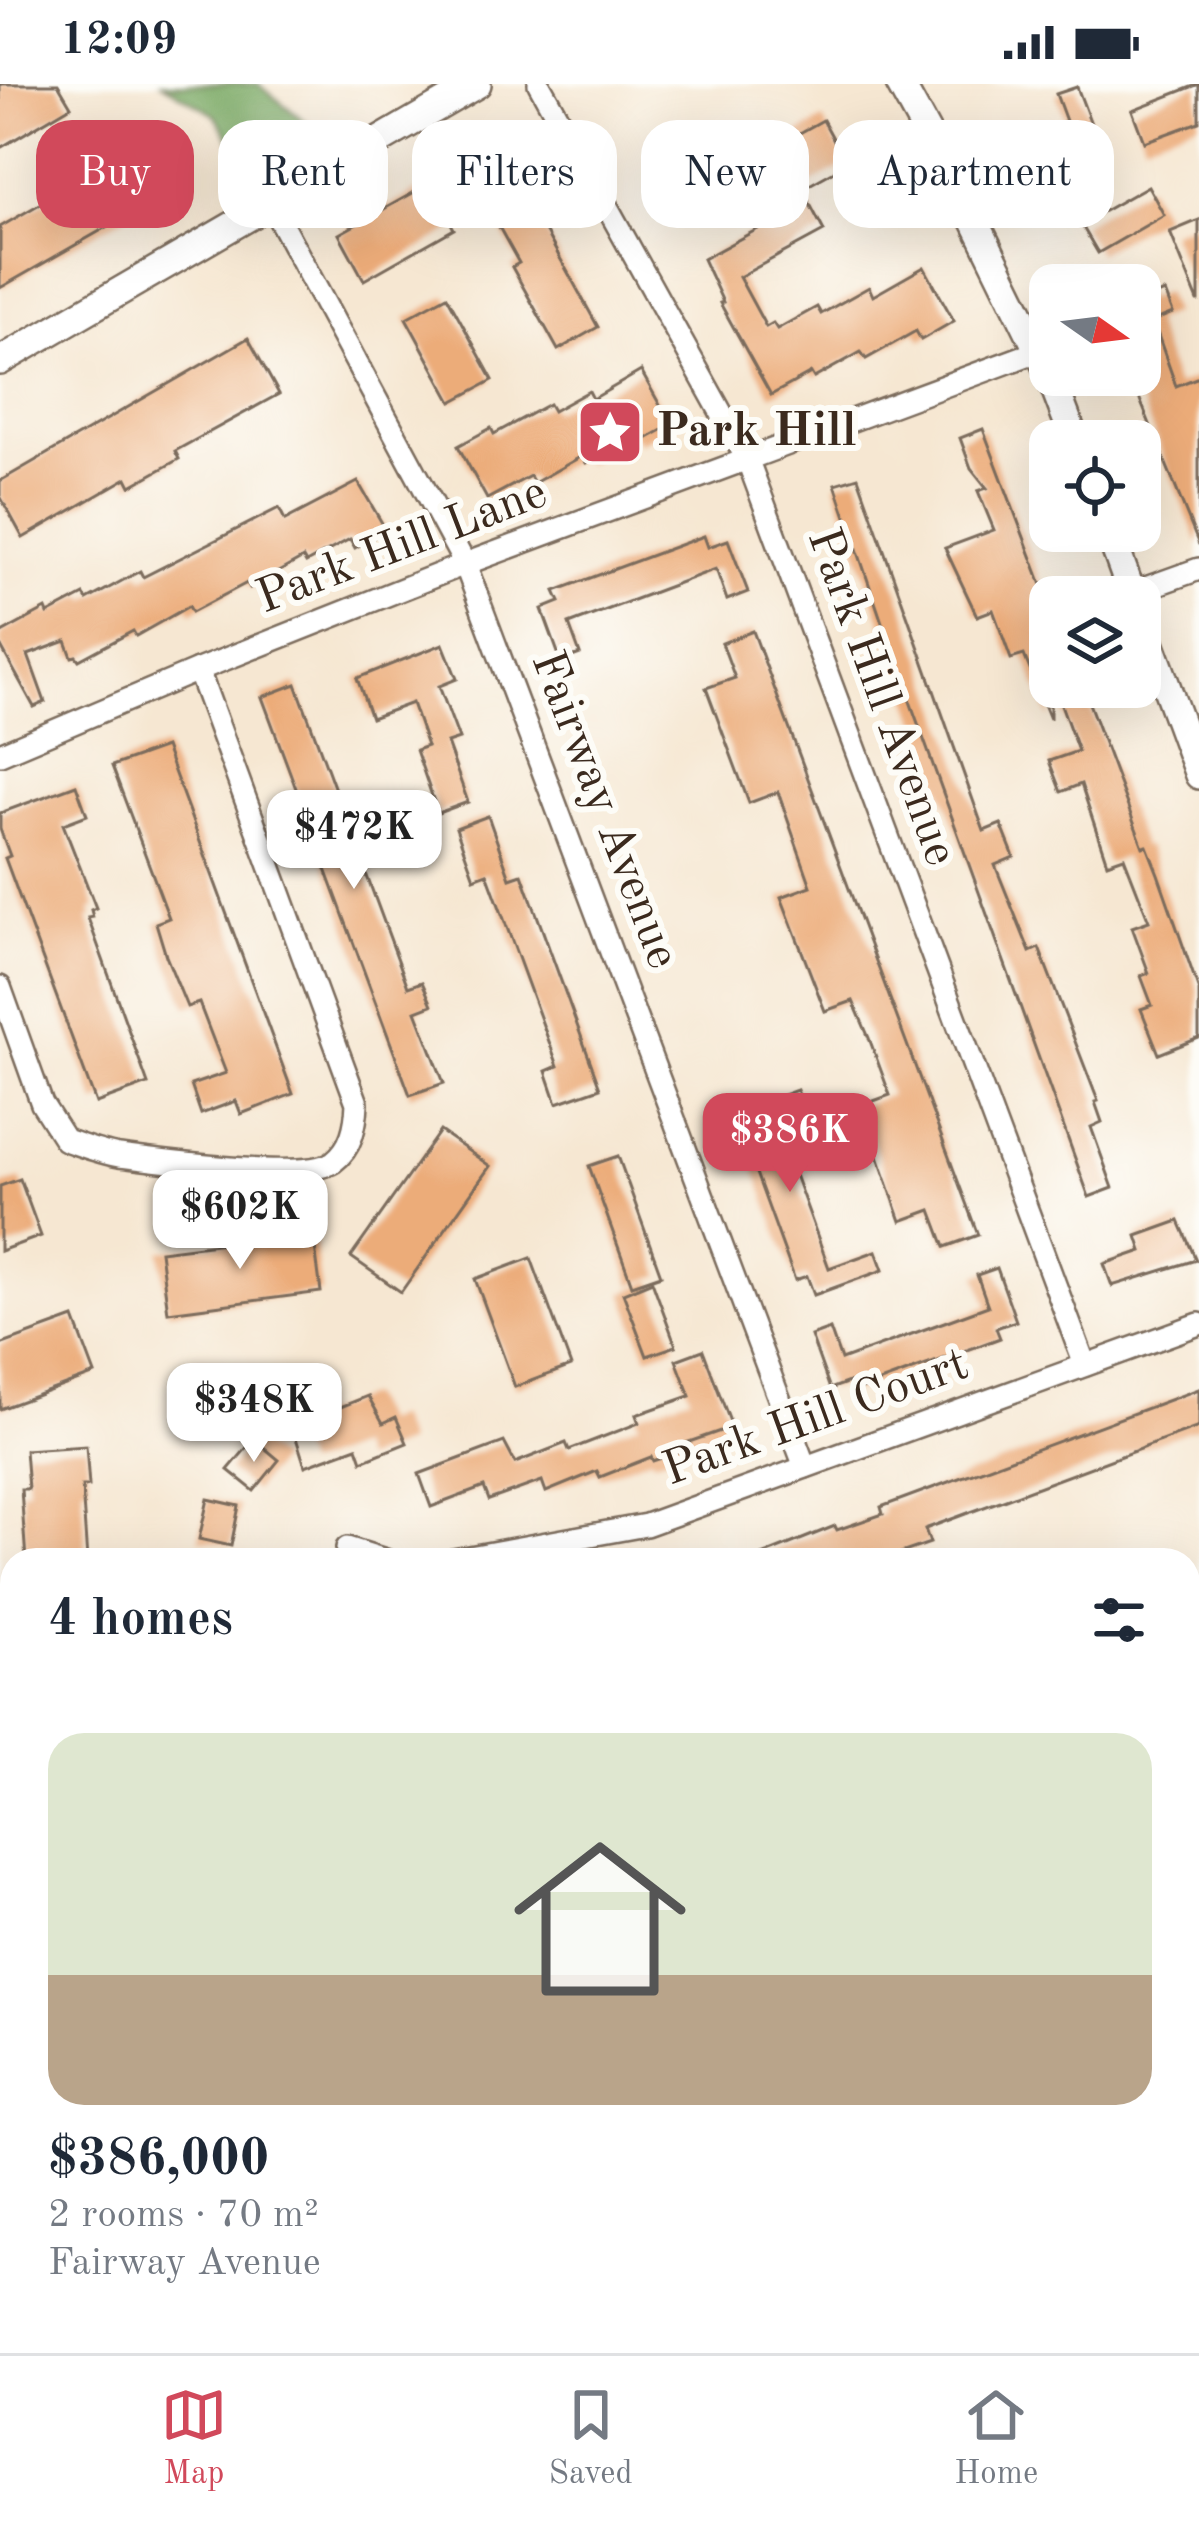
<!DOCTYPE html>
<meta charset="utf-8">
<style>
body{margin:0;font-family:"Old Standard TT",serif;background:#f6f6f7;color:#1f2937;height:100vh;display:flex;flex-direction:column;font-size:45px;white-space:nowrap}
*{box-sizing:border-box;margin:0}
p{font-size:39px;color:#747a83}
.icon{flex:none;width:66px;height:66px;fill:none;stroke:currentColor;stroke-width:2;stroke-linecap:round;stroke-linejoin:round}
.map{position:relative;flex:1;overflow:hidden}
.side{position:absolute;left:0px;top:1464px;width:1200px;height:807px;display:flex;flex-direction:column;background:#fff;border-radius:36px 36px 0 0;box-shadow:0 12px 48px #0002}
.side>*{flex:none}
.top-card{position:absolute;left:36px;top:36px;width:1128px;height:108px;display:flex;gap:24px}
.needle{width:78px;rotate:104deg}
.buttons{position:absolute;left:1029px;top:180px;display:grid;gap:24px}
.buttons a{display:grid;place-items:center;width:132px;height:132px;border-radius:24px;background:#fff;box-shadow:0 12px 48px #0002;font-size:60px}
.price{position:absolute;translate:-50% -102px;padding:0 27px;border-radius:24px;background:#fff;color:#222;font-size:39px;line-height:78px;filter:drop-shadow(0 3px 6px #0008)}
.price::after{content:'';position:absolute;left:50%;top:72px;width:36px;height:27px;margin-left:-18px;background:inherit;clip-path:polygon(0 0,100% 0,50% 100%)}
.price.active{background:#d1495b;color:#fff}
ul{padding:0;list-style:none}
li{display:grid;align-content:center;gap:24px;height:636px;padding:0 48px}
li+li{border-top:3px solid #e0e1e3}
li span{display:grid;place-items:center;height:372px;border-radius:36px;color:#555}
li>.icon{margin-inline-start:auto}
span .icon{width:216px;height:216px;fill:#fffc;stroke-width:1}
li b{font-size:51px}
h2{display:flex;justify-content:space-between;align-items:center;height:144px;padding:0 48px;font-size:51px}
.chip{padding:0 42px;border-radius:36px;background:#fff;box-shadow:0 12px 48px #0002;font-size:42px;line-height:108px}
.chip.active{background:#d1495b;color:#fff}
.status{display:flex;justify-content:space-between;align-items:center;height:84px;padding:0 60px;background:#fff;direction:ltr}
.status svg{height:33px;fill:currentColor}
.tabs{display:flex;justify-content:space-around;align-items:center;height:168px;border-top:3px solid #e0e1e3;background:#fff;font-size:33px;color:#747a83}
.tabs a{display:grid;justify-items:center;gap:6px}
.tabs .active{color:#d1495b}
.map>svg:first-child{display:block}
.industrial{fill:#c5c5b8}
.forest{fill:#78a762;stroke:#5a6840;stroke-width:3}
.building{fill:#ecac79}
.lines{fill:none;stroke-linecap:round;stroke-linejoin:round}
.minor-casing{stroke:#7c6c5d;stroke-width:26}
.tertiary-casing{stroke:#7c6c5d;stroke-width:32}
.minor{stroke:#fff;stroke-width:21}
.tertiary{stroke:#fff;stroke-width:27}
.rail-casing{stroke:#3b2a1e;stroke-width:12}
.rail{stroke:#fdfcf7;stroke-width:8;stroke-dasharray:22;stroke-linecap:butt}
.labels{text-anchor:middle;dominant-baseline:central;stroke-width:12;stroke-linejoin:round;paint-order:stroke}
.poi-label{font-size:48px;font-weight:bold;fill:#3b2a1e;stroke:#fdfcf7;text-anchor:start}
.street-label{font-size:48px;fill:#3b2a1e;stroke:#fdfcf7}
</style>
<div class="status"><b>12:09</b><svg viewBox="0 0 49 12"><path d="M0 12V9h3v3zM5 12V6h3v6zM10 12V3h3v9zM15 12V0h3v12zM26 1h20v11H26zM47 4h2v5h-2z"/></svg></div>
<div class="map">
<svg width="1199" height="2269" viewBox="0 0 1199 2269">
<rect width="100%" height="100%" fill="#fdfcf7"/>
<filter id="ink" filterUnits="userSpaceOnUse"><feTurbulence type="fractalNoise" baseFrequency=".00833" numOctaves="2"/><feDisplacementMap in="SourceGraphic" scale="24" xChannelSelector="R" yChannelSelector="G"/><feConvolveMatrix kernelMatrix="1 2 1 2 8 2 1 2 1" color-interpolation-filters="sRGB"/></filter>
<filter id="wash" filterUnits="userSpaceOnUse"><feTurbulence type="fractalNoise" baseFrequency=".004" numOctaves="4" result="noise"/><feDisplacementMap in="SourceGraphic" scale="48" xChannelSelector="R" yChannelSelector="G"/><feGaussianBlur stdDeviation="2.7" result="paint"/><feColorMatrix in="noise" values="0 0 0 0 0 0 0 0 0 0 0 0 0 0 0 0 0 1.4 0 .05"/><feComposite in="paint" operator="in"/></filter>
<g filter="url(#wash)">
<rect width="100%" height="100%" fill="#f6e7d2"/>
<polygon class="industrial" points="0,2017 12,2035 12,2259 330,2259 336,2269 0,2269"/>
<polygon class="forest" points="163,0 258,0 313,44 250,86 215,31"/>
<g id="blocks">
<g class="building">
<polygon points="0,0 58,0 71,22 0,64"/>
<polygon points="1199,0 1199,38 1144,58 1132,26"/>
<polygon points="1077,3 1107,82 1045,106 1036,81 1024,86 1010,58 1066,37 1056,10"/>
<polygon points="823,36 847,80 802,105 824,147 739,193 766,243 773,239 777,245 817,223 821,230 869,203 873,212 924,183 954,237 921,256 916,247 866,275 861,268 814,294 811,289 771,311 720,219 723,218 703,175 769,139 755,114 744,103 746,95 734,74 757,61 762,70"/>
<polygon points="504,48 555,139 544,145 598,243 558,266 512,183 519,179 460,73"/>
<polygon points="159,51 186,98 0,204 0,143"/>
<polygon points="429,100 454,145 364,196 339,150"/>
<polygon points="1148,102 1164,131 1098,169 1081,140"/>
<polygon points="1199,136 1199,217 1198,217 1170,148"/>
<polygon points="1143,208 1146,215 1165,208 1173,229 1153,237 1176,302 1199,293 1199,461 1130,291 1140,291 1140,209"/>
<polygon points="447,212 493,296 452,318 406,234"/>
<polygon points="248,254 279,310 175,367 179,375 131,402 127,394 23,454 0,412 0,397"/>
<polygon points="641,287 671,341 639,359 635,351 586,379 582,372 534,399 530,392 487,415 458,362 491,344 494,350 549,320 553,327 589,307 593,315"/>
<polygon points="983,345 1050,522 1050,635 1024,571 1011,575 993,526 977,532 945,464 994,446 978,407 987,404 971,384 960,354"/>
<polygon points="858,393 984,747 1001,740 1014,773 995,781 1030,868 1039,864 1098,1017 1095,1018 1102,1038 1091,1043 1113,1104 1089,1113 889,559 835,400"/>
<polygon points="358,398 386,446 355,464 350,455 306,479 303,474 250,504 247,499 192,528 189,522 136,552 133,547 79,576 76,572 72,573 66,557 28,571 45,618 34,623 0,561 0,550 46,525 48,530 84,511 87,516 140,487 143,493 279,424 285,436"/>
<polygon points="704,452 708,463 728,456 748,508 727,516 716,485 569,540 580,570 561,577 542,525 560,518 555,507"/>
<polygon points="753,547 978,1151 945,1163 931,1126 901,1137 860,1022 890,1011 869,954 853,917 825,927 781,813 811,802 778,708 749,719 706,604 735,594 722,559"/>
<polygon points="443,560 457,595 439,602 459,655 447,659 468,718 438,729 416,666 427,662 412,619 371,634 357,594"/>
<polygon points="296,600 408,903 422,898 432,921 416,927 444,999 410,1011 262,613"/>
<polygon points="1084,606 1143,763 1147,762 1158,790 1199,907 1199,954 1159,970 1141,925 1152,921 1141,892 1149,889 1132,843 1149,837 1124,773 1107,779 1081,700 1061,708 1049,677 1078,667 1059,615"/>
<polygon points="165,663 293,1010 241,1030 236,1017 201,1030 191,1001 226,989 199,919 187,923 166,872 156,839 169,834 112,682"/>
<polygon points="76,701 87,731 63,740 96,824 91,826 93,833 88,834 148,1000 96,1019 5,774 10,772 0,745 0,729"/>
<polygon points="488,732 510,794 522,790 600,1004 557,1019 546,987 558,982 487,789 474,794 456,744"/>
<polygon points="797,1006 805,1025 775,1036 829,1184 876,1167 883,1186 814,1211 807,1192 795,1196 741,1048 752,1044 721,1055 715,1036"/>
<polygon points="440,1047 490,1082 401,1208 351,1173"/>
<polygon points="618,1072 661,1191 632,1201 589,1082"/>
<polygon points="20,1095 41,1152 0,1167 0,1102"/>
<polygon points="1179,1137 1196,1176 1112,1202 1104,1180 1142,1167 1137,1152"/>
<polygon points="313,1148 321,1208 168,1228 160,1167"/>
<polygon points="531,1174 571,1282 515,1303 475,1195"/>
<polygon points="997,1184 1016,1237 996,1244 1000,1254 853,1308 849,1298 830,1305 811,1252 830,1245 841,1276 988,1222 977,1191"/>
<polygon points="652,1197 676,1262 647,1272 623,1209"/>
<polygon points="74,1234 95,1290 0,1325 0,1261"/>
<polygon points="703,1266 732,1343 686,1359 688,1365 653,1377 651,1373 600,1393 597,1387 546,1408 542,1397 489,1416 484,1403 431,1423 419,1390 504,1358 515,1379 566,1359 569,1366 639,1339 636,1331 690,1312 676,1276"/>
<polygon points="1199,1305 1199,1343 925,1445 930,1459 881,1476 750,1476 835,1442 837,1446 883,1430 881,1423"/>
<polygon points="368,1312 383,1339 396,1333 407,1359 362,1377 357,1363 305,1382 289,1332 315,1322 318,1332"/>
<polygon points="254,1355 279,1376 254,1407 228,1386"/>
<polygon points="86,1362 89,1402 82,1402 87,1476 26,1476 21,1405 28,1405 25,1366"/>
<polygon points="208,1415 239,1422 231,1462 199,1455"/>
</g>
</g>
</g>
<g filter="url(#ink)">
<use href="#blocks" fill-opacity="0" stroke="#7c6c5d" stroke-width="3"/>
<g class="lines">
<g class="minor-casing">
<g id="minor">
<polyline points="539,0 748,377 1085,1281"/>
<polyline points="272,122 465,480 805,1383"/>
<polyline points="1132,509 1199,485"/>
<polyline points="0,670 198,586 465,480 1041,266"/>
<path d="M0 903 42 1020 65 1056C83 1062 101 1069 119 1072 158 1077 305 1097 333 1078 352 1064 356 1041 357 1019L198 586"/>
<polyline points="347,1464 385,1476"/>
<polyline points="453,1476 646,1441 1199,1240"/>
<polyline points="0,1587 12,1615"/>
<polyline points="1188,1596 1199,1626"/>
<polyline points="0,1835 12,1833"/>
<polyline points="1188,2181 1199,2177"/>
<polyline points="365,2259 371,2269"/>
<polyline points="955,2259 961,2269"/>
</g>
</g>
<g class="tertiary-casing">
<g id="tertiary">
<polyline points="900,0 969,125 1050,290"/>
<polyline points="0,277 477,0"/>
<polyline points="1050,291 1075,357"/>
<polyline points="1109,447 1133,513"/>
<polyline points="1140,531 1199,691"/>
<polyline points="1188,1574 1199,1570"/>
<polyline points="0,1888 12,1885"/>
</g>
</g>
<use href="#minor" class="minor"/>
<use href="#tertiary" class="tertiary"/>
<g class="rail-casing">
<g id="rail">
<polyline points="0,2059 12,2076"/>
<polyline points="0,2086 12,2103"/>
<polyline points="127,2259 133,2269"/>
</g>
</g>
<use href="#rail" class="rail"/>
</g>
</g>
<defs>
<g id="sight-square" transform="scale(3.45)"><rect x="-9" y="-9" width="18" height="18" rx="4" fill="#d1495b" stroke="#fdfcf7"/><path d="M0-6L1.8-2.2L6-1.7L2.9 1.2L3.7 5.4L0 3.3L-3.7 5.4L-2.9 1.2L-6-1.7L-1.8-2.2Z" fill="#fff"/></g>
</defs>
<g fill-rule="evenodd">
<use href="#sight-square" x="610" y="348"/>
</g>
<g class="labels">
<g class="poi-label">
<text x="656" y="348">Park Hill</text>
</g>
<g class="street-label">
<text transform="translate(402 462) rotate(-21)">Park Hill Lane</text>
<text transform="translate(881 613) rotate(70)">Park Hill Avenue</text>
<text transform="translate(604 726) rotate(69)">Fairway Avenue</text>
<text transform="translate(816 1334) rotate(-20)">Park Hill Court</text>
</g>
</g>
</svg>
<div class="buttons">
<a><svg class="needle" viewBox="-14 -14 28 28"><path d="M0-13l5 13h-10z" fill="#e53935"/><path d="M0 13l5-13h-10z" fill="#747a83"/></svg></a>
<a><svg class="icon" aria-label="locate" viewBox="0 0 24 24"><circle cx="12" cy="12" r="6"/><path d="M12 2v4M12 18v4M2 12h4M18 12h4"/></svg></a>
<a><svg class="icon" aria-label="layers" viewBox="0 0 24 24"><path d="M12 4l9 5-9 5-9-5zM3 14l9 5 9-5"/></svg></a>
</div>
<b class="price" style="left:354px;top:808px">$472K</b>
<b class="price active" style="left:790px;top:1111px">$386K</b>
<b class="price" style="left:240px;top:1188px">$602K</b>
<b class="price" style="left:254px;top:1381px">$348K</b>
<div class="top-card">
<a class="chip active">Buy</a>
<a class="chip">Rent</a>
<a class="chip">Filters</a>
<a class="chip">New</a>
<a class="chip">Apartment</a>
</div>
<section class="side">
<h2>4 homes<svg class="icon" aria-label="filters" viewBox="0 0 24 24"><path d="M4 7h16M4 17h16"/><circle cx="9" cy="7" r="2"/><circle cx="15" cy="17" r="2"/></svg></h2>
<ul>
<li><span style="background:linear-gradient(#dfe7d0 65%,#b9a48a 0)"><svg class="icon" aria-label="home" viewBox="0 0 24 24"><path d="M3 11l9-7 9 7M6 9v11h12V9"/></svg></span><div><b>$386,000</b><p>2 rooms · 70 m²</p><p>Fairway Avenue</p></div></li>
</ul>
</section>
</div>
<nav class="tabs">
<a class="active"><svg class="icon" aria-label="map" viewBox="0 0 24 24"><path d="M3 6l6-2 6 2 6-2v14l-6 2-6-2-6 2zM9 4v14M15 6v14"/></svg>Map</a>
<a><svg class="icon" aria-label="saved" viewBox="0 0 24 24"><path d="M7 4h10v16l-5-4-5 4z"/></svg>Saved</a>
<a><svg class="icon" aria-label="home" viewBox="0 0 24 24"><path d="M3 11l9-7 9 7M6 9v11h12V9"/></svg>Home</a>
</nav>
